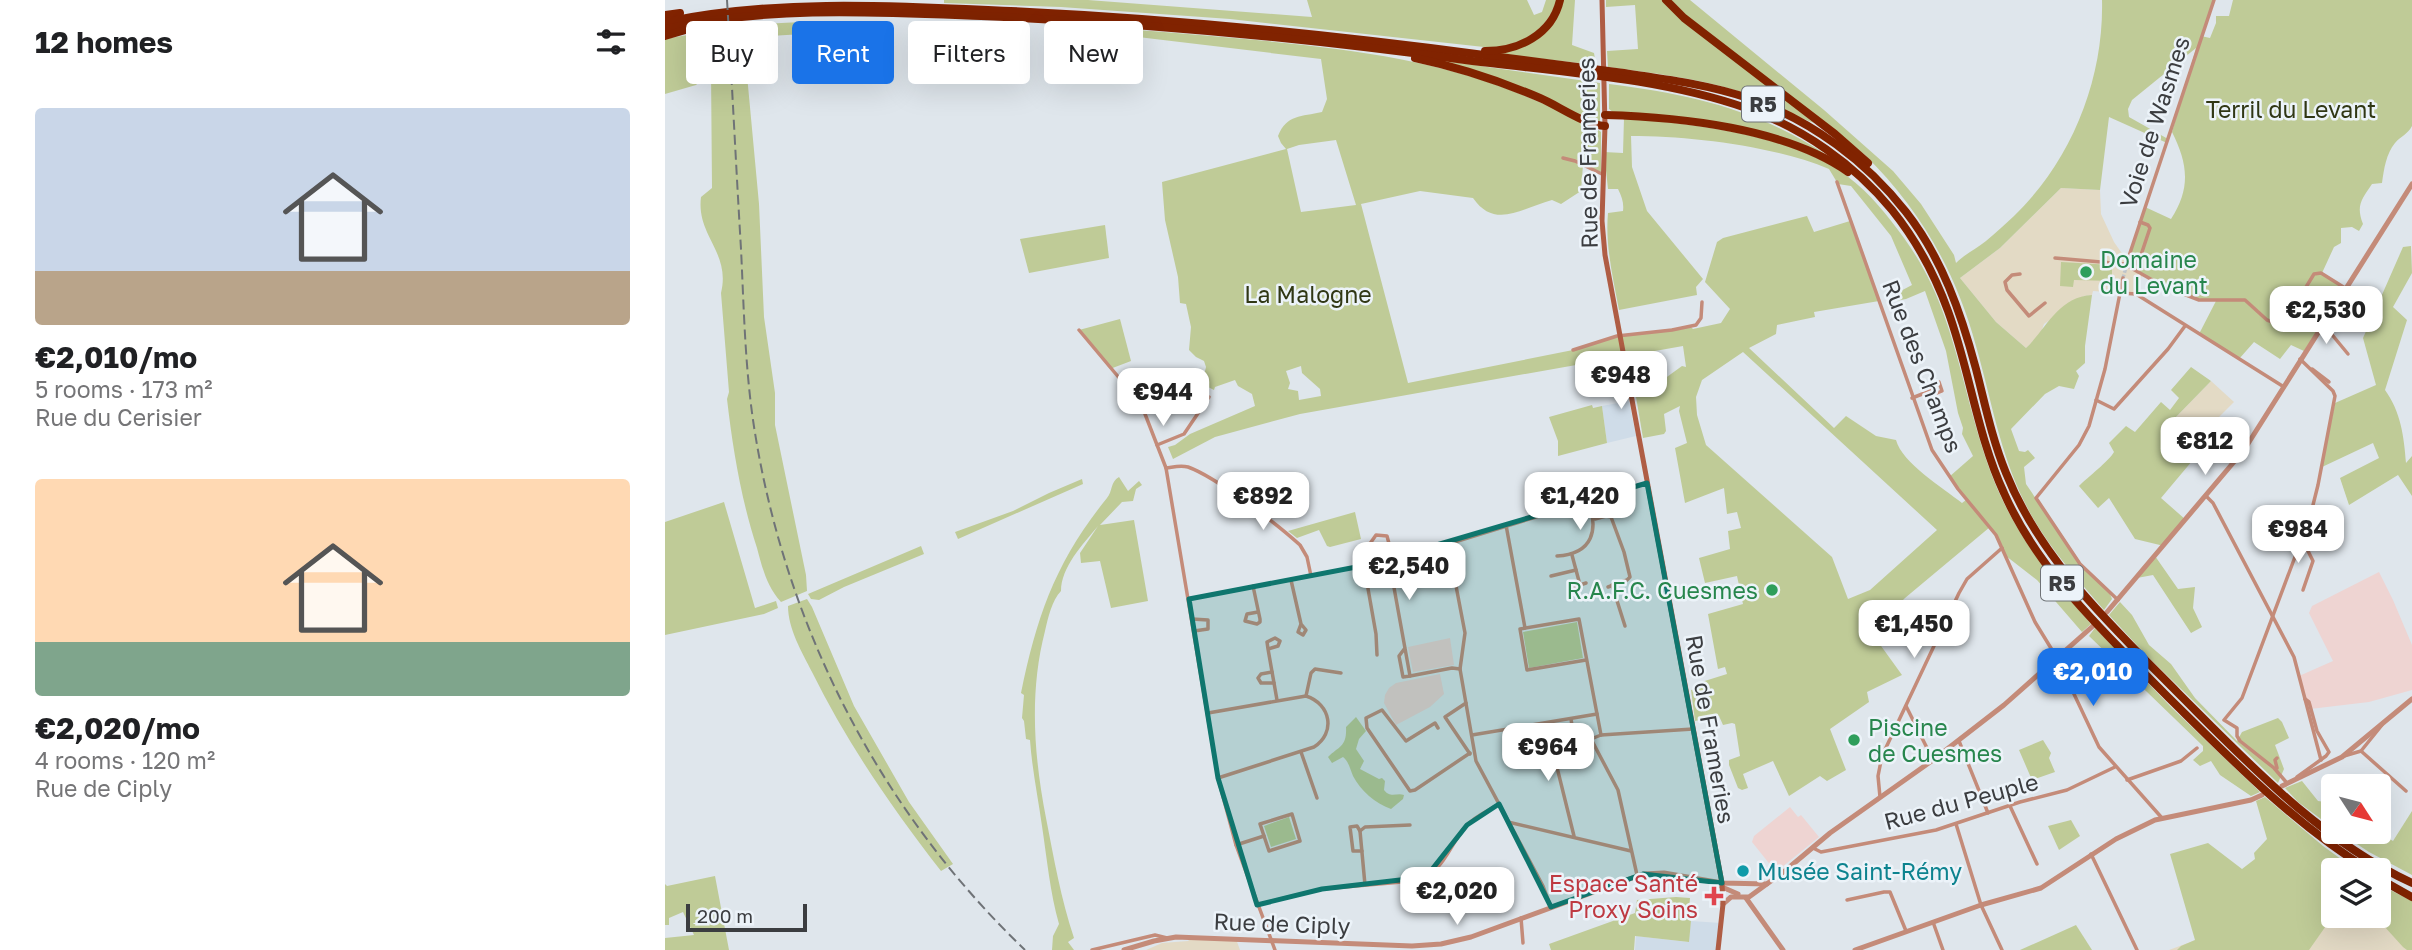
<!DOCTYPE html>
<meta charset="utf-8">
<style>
body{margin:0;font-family:"Golos Text",sans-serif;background:#f6f6f6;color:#202124;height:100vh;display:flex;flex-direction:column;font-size:26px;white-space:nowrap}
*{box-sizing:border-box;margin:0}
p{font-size:23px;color:#757577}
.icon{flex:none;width:38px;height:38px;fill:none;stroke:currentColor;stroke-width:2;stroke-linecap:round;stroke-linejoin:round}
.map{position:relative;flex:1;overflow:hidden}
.sheet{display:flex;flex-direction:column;background:#fff;width:665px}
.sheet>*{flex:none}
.banner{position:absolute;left:21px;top:21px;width:665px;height:63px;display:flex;gap:14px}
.needle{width:46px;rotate:126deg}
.tools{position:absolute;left:1656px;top:774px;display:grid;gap:14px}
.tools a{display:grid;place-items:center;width:70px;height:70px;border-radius:7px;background:#fff;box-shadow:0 7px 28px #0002;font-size:35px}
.scale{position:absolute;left:21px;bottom:18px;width:121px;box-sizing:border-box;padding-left:7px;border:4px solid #3b3d40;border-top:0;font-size:19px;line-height:24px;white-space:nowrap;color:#3b3d40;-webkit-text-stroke:5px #ecf3f9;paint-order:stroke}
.price{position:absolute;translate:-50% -60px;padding:0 16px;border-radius:14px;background:#fff;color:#222;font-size:23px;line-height:46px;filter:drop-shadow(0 2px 4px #0008)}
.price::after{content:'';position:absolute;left:50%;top:42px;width:21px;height:16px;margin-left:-10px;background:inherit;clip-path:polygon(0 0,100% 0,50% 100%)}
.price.current{background:#1a73e8;color:#fff}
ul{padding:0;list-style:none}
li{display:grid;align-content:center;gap:14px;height:371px;padding:0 35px}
li span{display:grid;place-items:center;height:217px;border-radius:7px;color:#555}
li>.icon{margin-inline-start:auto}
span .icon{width:126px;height:126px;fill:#fffc;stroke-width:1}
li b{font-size:30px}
h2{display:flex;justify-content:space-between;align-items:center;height:84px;padding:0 35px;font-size:30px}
.pill{padding:0 24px;border-radius:7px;background:#fff;box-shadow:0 7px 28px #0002;font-size:24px;line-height:63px}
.pill.current{background:#1a73e8;color:#fff}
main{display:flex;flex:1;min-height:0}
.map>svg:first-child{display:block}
.built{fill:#cfdce8}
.industrial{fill:#e3dac5}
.education{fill:#eed4d2}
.green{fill:#bfcb97;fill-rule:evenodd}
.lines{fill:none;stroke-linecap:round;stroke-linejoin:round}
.minor-tunnel{stroke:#bec4ca;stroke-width:3.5;stroke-dasharray:3.5 2;stroke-linecap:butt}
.minor{stroke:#c48b79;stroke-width:3.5}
.tertiary{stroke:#c48b79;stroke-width:5}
.secondary{stroke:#af5d44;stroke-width:5}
.motorway{stroke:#812300;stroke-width:8}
.rail{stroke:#6f7377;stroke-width:2;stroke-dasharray:10 5;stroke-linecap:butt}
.marked{fill:#0f766e;fill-opacity:0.2;stroke:#0f766e;stroke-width:5;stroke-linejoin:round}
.leisure-dot{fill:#2e9e5b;stroke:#ecf3f9;stroke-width:2.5}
.culture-dot{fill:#0f9aa8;stroke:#ecf3f9;stroke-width:2.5}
.health-dot{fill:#e0444e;stroke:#ecf3f9;stroke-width:2.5}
.labels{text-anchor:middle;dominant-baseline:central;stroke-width:5;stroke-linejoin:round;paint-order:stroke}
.shield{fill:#ecf3f9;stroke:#707478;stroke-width:2}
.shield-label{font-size:21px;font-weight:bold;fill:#3b3d40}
.park-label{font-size:23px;fill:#303714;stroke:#ecf3f9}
.street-label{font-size:23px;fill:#3b3d40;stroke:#ecf3f9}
.leisure-label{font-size:23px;fill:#27864d;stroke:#ecf3f9;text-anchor:start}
.culture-label{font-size:23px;fill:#0d838f;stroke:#ecf3f9;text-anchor:start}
.health-label{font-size:23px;fill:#be3a42;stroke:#ecf3f9;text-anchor:end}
</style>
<main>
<section class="sheet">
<h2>12 homes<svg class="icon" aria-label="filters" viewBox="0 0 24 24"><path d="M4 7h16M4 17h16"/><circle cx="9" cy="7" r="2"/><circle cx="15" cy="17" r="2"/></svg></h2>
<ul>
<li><span style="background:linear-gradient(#c9d6e8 75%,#b9a48a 0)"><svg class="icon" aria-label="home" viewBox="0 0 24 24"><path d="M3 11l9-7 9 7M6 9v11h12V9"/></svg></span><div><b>€2,010/mo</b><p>5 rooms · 173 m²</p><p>Rue du Cerisier</p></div></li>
<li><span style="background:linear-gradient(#ffd9b3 75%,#7fa58c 0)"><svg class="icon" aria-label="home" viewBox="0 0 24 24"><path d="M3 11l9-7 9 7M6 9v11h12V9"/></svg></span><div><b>€2,020/mo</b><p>4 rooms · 120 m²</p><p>Rue de Ciply</p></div></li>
</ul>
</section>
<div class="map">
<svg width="1747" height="950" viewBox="0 0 1747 950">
<rect width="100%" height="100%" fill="#dfe6ec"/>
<g class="built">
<polygon points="964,401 971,436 942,443 937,406"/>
<polygon points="1026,921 1056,923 1053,950 970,950 971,936 1023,942"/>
</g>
<g class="industrial">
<polygon points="1396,188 1435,190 1436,214 1449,242 1456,252 1473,260 1477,276 1471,289 1471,294 1428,291 1427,295 1419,296 1379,324 1375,335 1361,348 1331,322 1295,278 1335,248"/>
<polygon points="1546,381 1569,402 1539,432 1530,436 1510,418"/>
<polygon points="1713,884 1747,901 1747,950 1504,950 1668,889 1668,915 1713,915"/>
<polygon points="526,938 571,939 575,950 481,950 497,943 523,941"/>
</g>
<g class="education">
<polygon points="1714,572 1728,600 1747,645 1747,690 1704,702 1645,709 1634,676 1668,661 1644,613 1647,606"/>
<polygon points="785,638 789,665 748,672 743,647"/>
<polygon points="775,674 779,694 765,707 731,725 719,703 720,695 724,688 731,683"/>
<polygon points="1125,807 1133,817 1136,815 1154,837 1111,872 1087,842 1089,836"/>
</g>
<g class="green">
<path d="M279 0H423L647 17 642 0H862L869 15 877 12 881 0H892C882 30 859 44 828 48L565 19 396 7 279 3Z"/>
<polygon points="897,0 910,0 907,45 929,53 931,65 836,54 835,52 870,39"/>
<path d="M941 0H998L1149 123C1124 114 1100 99 1073 91 1031 78 987 73 943 67L942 51 973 49 970 5 941 7Z"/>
<path d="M1006 0H1025L1159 110 1228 171 1256 204 1289 255 1291 263C1300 254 1311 249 1321 241 1331 233 1340 224 1349 216 1406 161 1439 80 1437 0H1549L1536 36 1545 38 1551 23V16H1564L1568 0H1747V126C1743 134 1736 136 1730 143 1721 154 1719 169 1717 183L1707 184C1696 200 1691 206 1698 224L1694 231 1687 227 1676 228V243L1669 247 1657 273 1680 288 1639 351 1626 345 1615 359 1589 342 1574 359 1534 334 1551 301C1520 299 1495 283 1468 269L1472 260 1464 256 1480 207 1506 219C1526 188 1523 164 1507 132L1531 48 1467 100 1463 109 1464 117 1503 139 1502 143 1444 117 1435 190 1396 188 1335 248 1295 278 1331 322 1361 348C1382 328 1393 297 1427 295L1420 346V363L1411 371 1414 376 1409 389 1394 386 1380 394 1346 429 1354 451 1360 452 1363 450 1370 458 1359 467 1361 484 1415 564 1444 591 1447 599 1439 610C1410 576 1380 544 1360 503 1335 454 1326 398 1311 346 1291 272 1255 209 1200 155L1027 21Z"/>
<path d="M156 21 154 43 168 70 163 73 147 54 138 34 91 37 85 27H80L78 32 94 204 99 317 110 393V425L141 575 142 591 116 602C102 587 97 567 92 548 76 499 68 450 62 399L64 392 56 293C66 252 31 236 36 197L47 188 46 70 31 85 0 94V39L78 25Z"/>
<path d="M401 25C464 29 528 34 591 40 694 50 784 61 879 104 898 112 920 119 936 132V172L918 165 916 191 896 204 887 200C857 208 830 230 808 198L755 191 696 204 743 383 908 350 956 336 1025 326 1028 329 1056 323 1065 309 1040 282 1052 242 1058 238 1142 216 1149 232 1185 221 1214 301 1149 312 1150 317 1112 325 1111 334 1084 348 1169 428 1181 416 1211 436 1231 440C1237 463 1278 488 1297 503L1301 500 1284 477 1308 456 1297 434 1298 428 1293 413 1281 351 1260 291 1241 299 1225 302 1228 295 1247 285 1226 236 1186 186 1173 184 1164 169C1109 146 1026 136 966 136L967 167 982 211 1038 279 1031 287 1032 295 954 310C948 278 940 245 943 213L958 211C959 203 957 197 953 189H943L939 152 958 153 959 118C1028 124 1126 134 1182 176 1205 193 1223 216 1239 238 1257 263 1270 289 1280 318 1301 378 1310 442 1337 499 1359 546 1392 585 1426 624L1417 632 1372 580 1341 556 1325 527 1240 598 1206 632 1237 675 1202 692 1204 702 1165 729 1181 770 1162 781 1155 776 1124 796 1108 761 1078 774 1083 788 1077 790 1073 788 1064 765V760L1075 756 1070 724 1067 723 1058 725 1054 716 1030 721 1026 690 1031 689 1030 684 1062 674 1060 667 1053 669 1043 614 1078 604 1072 576 1040 583 1034 558 1065 549 1063 531 1076 528 1072 512 1062 514 1059 488 1020 503 1010 448 1022 443 1014 411 1015 406 999 414 1001 431 999 434 978 438 970 391 980 389V382H995L1017 366 1021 367 1018 346 635 414 550 437 508 459 503 447 510 445 525 434 590 406 587 394 573 386 570 380 550 387 549 390 543 387 538 379 541 367 539 361 531 357 524 350 526 327 521 304 515 303 513 277 500 220 497 182 621 149 616 143 613 136C622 114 636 117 657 112L662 99 656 59 406 29 401 27ZM671 140 691 205 636 212 622 149 634 145ZM1078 352 1272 530 1205 590 1183 599 1167 557 1041 445 1032 415 1031 397 1037 380ZM636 366 637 373 655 389 656 396 634 400 633 391 623 389 625 383 621 371Z"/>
<polygon points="767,59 935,83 935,121 932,122"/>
<path d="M944 84C1030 95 1095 110 1168 159L1083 130 949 113 944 109Z"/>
<polygon points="440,225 444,258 364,273 355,239"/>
<path d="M1746 246 1747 273 1728 307 1742 320 1720 390C1736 412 1739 437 1741 463L1747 456V496L1733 475 1684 505 1675 478 1714 458 1708 443 1657 467 1670 403 1711 385 1698 338 1738 247Z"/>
<polygon points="1396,262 1447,265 1447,281 1409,280 1408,287 1395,286"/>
<polygon points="455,319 466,361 445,369 414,330"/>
<path d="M1526 367 1546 381 1510 418 1530 436 1539 432 1538 448 1496 498 1521 520 1499 546 1470 539 1444 498 1433 508 1414 486C1423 477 1444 461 1449 452L1444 443 1461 426 1470 432 1496 402 1505 410 1514 398 1506 390Z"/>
<polygon points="927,405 928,408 937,406 942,443 893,456 893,441 884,417"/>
<path d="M454 477 463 491 474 481 477 485 471 489 468 501 457 502 435 525 469 520 483 601 446 608 435 561 416 563 415 553 433 526C418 544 396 567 396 591 387 600 383 618 380 631 364 693 369 756 381 818 389 859 396 899 409 938L403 942 409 950H387L388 936 394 924C385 893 382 859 377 826 373 797 367 769 365 740L361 739 359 721 357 718 359 695 356 693C372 615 391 561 442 498 448 491 445 482 454 477Z"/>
<polygon points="417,479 418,484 293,539 290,532 348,511 384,493"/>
<polygon points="59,502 90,608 111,601 113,608 99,614 0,635 0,522"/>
<polygon points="690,512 696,539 665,547 662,546 654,530 632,538 623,531"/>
<polygon points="256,546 259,554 179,587 154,600 146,599 143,594"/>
<polygon points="1490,556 1513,589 1530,587 1528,608 1537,627 1526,633 1488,575 1472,578"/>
<path d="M142 599 147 607 189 706 244 802 288 864 276 871C227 808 182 743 147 672 137 652 123 629 123 606Z"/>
<polygon points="1455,602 1467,615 1484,645 1506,664 1530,698 1572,741 1577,732 1613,718 1617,722 1624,738 1610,745 1619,769 1613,783 1481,655 1444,615"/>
<polygon points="912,622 918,658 864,668 858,632"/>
<polygon points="1430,628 1507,708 1595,792 1586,796 1555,775 1546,761 1535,766 1528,760 1538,751 1538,746 1424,636"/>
<path d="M691 717 701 731 694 739 691 749 699 761 695 769 714 779 717 778 720 781 719 790C726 799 732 792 739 795L738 799 726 809C710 803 696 791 688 776 685 769 684 762 678 757L667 763 663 757C674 746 682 747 681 727Z"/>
<polygon points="1378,740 1386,753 1384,758 1390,772 1367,780 1354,750"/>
<polygon points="1637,781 1653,801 1668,803 1668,828 1633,802 1620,788"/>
<polygon points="1600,797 1658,846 1691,870 1668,870 1668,915 1671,915 1663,923 1644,950 1512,950 1516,946 1530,940 1505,854 1543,843 1577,869 1590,859 1589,853 1602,839 1591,801"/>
<polygon points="1747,811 1747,875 1704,852 1672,831 1712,831 1728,841"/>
<polygon points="624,817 631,839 606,847 599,826"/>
<polygon points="1406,820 1415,836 1394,850 1383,826"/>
<polygon points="50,876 64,950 0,950 0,938 29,935 18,912 4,918 4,925 0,925 0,884 2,886"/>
<polygon points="1713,884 1747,901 1747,950 1742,950 1738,947 1709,915 1713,915"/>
<polygon points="1011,897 1025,898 1023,920 1026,921 1024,942 970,936 969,950 886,950 884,944 970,913 972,900"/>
<polygon points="1411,925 1427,950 1355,950"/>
</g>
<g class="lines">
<polyline class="minor-tunnel" points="1458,278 1464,256"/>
<g class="minor">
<polyline points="898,158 910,161 939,175"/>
<polyline points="1172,182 1267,450 1293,489 1331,535 1370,622 1392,658 1434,747 1497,818"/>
<polyline points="1464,256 1549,0"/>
<polyline points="1390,258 1459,264 1498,286 1534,300 1580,300 1602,320 1616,325 1619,323 1649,274 1656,273 1680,288"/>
<polyline points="1468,268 1476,255 1485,228 1483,225 1475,222"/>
<polyline points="1355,274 1347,275 1340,282 1342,290 1364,316 1380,303"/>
<polyline points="1455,293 1471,294 1619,387"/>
<polyline points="1659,325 1683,354"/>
<polyline points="414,330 471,398 480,414 501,468 553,778 571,845 610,950"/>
<polyline points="908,350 952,336 1007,330 1031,325 1036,318 1037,302"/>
<polyline points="1647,369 1664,382"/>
<polyline points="1247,398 1265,391 1267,395 1277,391 1274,382 1264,386 1265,391"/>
<polyline points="1431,400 1449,409 1503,349 1520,326"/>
<polyline points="492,445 519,434 544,397"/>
<path d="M501 468C509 467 515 465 523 467 551 477 612 524 635 545L642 557 646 576"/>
<polyline points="918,481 924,500"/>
<polyline points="1541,496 1548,503 1629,657 1656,760"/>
<polyline points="870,503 875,515"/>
<polyline points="930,519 941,516 946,517 959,552 965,577 962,580 943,587"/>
<polyline points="841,525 860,628"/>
<polyline points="1637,539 1648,561 1638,590"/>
<polyline points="783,544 800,633 795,669 811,761 878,886 886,907"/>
<polyline points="1611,547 1635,532 1640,531"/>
<polyline points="907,555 915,585"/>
<path d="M892 556C928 554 934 530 923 500"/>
<path d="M724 560C731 599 738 637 745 676L738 677 734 656 740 648"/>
<polyline points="707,564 704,545 711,535 722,536 728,559"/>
<polyline points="699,566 711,634 712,655"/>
<polyline points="886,576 911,570"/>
<polyline points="626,580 636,624 641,630 638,635 633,632 636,624"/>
<polyline points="947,585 960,626"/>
<polyline points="588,586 595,619 595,622 592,624 580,621 582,614 593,612"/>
<polyline points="909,587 921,583"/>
<polyline points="524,599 707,564 783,544 982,483"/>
<polyline points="1453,600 1415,564 1371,498 1414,445 1424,426 1440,369 1458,278"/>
<polyline points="527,619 543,620 543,629 529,631"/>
<polyline points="603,649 613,646 615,641 610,638 602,642 603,649 612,700"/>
<polyline points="921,660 862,670 855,629 914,619 936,735"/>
<polyline points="607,672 596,674 593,678 596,683 609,683"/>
<polyline points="745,676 787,668 795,669"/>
<polyline points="641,696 646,673 650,669 676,673"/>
<polyline points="801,703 780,717 805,754"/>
<polyline points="1241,706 1268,760"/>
<path d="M543 713 641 696C666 704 671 733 649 747L553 778"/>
<polyline points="906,719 908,732 926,739 936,735 1028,729"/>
<polyline points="881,723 909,836"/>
<polyline points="773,728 770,723 741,741 717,710 701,718 702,728 745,791 750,790 805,753"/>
<polyline points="807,735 932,714"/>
<polyline points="926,739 953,790 972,875"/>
<polyline points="1294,741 1323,813"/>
<polyline points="1696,751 1741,791"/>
<polyline points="636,752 652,798"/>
<polyline points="1679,756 1696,751 1717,725"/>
<polyline points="1612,758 1610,760 1612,768"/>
<polyline points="1632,777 1661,756 1664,752 1652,731 1644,702 1640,699"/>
<polyline points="1462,780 1516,761 1532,748"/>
<polyline points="1622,783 1609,768 1575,741 1572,736 1572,728 1559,720 1577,698 1645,517 1653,485 1670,396 1668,391 1635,359"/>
<polyline points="1215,797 1213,776 1217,756 1294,593 1302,579 1337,548"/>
<polyline points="1345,806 1372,864"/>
<polygon points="627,814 635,841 604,851 595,824"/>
<polyline points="843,822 966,851"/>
<polyline points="1291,824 1316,905 1337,950"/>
<polyline points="695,831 692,826 685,827 688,851 697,851"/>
<polyline points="571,845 599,836"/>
<polyline points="1148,848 1156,852 1271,830 1355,802 1402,790 1450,767"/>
<polyline points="1426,854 1472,950"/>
<polyline points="700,885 695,831 700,827 745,825"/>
<polyline points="1182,900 1219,892 1225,892 1241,931"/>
<path d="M592 905 657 889 748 881C780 873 782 848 801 826 810 816 823 811 834 804"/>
<polyline points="856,918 858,943"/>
<polyline points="1268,922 1278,950"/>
<polyline points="427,950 490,935 502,938"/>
</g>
<g class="tertiary">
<polyline points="1442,612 1579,450 1747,184"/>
<polyline points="1617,786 1677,757 1747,699"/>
<polyline points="1057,887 1073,894"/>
<polyline points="1081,898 1118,950"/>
<polyline points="1058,904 1066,897 1084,897 1121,870 1165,833 1268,760 1339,705 1428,626"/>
<polyline points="459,950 489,941 511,937 747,946 776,944 806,937 978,874 999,873 1057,883 1102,884"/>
<polyline points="1190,950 1316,905 1376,888 1451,839 1490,820 1586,800 1597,795"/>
</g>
<polyline class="secondary" points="937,0 940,126 937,221 940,255 1057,883 1058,904 1053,950"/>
<g class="motorway">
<polyline points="1001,0 1019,18 1170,134 1203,163"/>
<polyline points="0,15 15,13"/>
<path d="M0 22C106 0 216 5 323 10 489 17 654 33 819 55 866 61 912 67 959 73 1001 79 1045 85 1086 99 1147 121 1201 161 1241 212 1277 258 1296 313 1311 369 1320 404 1327 439 1341 473 1376 561 1448 627 1513 693 1584 764 1655 840 1747 883"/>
<path d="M0 29C103 6 211 12 316 16 478 23 640 38 800 60 893 72 992 77 1081 108 1138 128 1189 164 1227 210 1251 240 1270 275 1283 311 1305 371 1312 435 1339 493 1374 573 1443 636 1504 698 1566 759 1629 824 1704 870"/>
<polyline points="0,36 24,29"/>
<path d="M820 51C853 51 887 35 895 0"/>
<path d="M750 58C793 67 835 81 875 98 894 106 920 125 940 126"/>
<path d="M940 115C1014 117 1121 128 1183 172"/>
<polyline points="1713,878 1747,897"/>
</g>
<path class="rail" d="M62 0C67 83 71 166 76 249 79 310 80 372 90 433 122 630 216 812 360 950"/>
</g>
<path class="marked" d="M982 483 1057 883 978 874 886 907 834 804 802 825 761 877 657 889 592 905 553 778 524 599 707 564Z"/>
<g class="leisure-dot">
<circle cx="1421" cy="272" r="7"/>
<circle cx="1107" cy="590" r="7"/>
<circle cx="1189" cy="740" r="7"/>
</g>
<circle class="culture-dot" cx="1078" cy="871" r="7"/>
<path class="health-dot" d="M1045.5 885.5h7v7h7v7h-7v7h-7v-7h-7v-7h7z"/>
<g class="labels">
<g class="shield">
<rect x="1077" y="86.5" width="42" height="35" rx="5"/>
<rect x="1376" y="565.5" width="42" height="35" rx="5"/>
</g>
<g class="shield-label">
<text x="1098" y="104">R5</text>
<text x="1397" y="583">R5</text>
</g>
<g class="park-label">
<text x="1626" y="109">Terril du Levant</text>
<text x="643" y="294">La Malogne</text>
</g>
<g class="street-label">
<text transform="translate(1489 122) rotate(-72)">Voie de Wasmes</text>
<text transform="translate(922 153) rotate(-91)">Rue de Frameries</text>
<text transform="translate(1258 366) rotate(69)">Rue des Champs</text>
<text transform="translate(1046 729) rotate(80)">Rue de Frameries</text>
<text transform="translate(1296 801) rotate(-15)">Rue du Peuple</text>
<text transform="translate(617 923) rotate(2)">Rue de Ciply</text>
</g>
<g class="leisure-label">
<text x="1435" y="259">Domaine<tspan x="1435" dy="26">du Levant</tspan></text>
<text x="1093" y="590" text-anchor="end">R.A.F.C. Cuesmes</text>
<text x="1203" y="727">Piscine<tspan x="1203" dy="26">de Cuesmes</tspan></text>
</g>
<g class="culture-label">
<text x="1092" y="871">Musée Saint-Rémy</text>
</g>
<g class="health-label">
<text x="1033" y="883">Espace Santé<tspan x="1033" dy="26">Proxy Soins</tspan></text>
</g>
</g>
</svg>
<div class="tools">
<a><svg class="needle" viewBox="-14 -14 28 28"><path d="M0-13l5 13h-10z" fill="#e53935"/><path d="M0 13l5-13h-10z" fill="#757577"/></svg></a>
<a><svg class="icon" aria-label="layers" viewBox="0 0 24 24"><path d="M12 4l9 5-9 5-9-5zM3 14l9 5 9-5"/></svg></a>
</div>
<div class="scale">200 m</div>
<b class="price" style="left:1661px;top:346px">€2,530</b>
<b class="price" style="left:956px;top:411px">€948</b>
<b class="price" style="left:498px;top:428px">€944</b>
<b class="price" style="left:1540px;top:477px">€812</b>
<b class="price" style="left:598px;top:532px">€892</b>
<b class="price" style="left:915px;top:532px">€1,420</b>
<b class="price" style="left:1633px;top:565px">€984</b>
<b class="price" style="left:744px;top:602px">€2,540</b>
<b class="price" style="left:1249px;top:660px">€1,450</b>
<b class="price current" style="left:1428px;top:708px">€2,010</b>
<b class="price" style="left:883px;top:783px">€964</b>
<b class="price" style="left:792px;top:927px">€2,020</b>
<div class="banner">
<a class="pill">Buy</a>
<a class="pill current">Rent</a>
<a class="pill">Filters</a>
<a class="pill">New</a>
</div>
</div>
</main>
